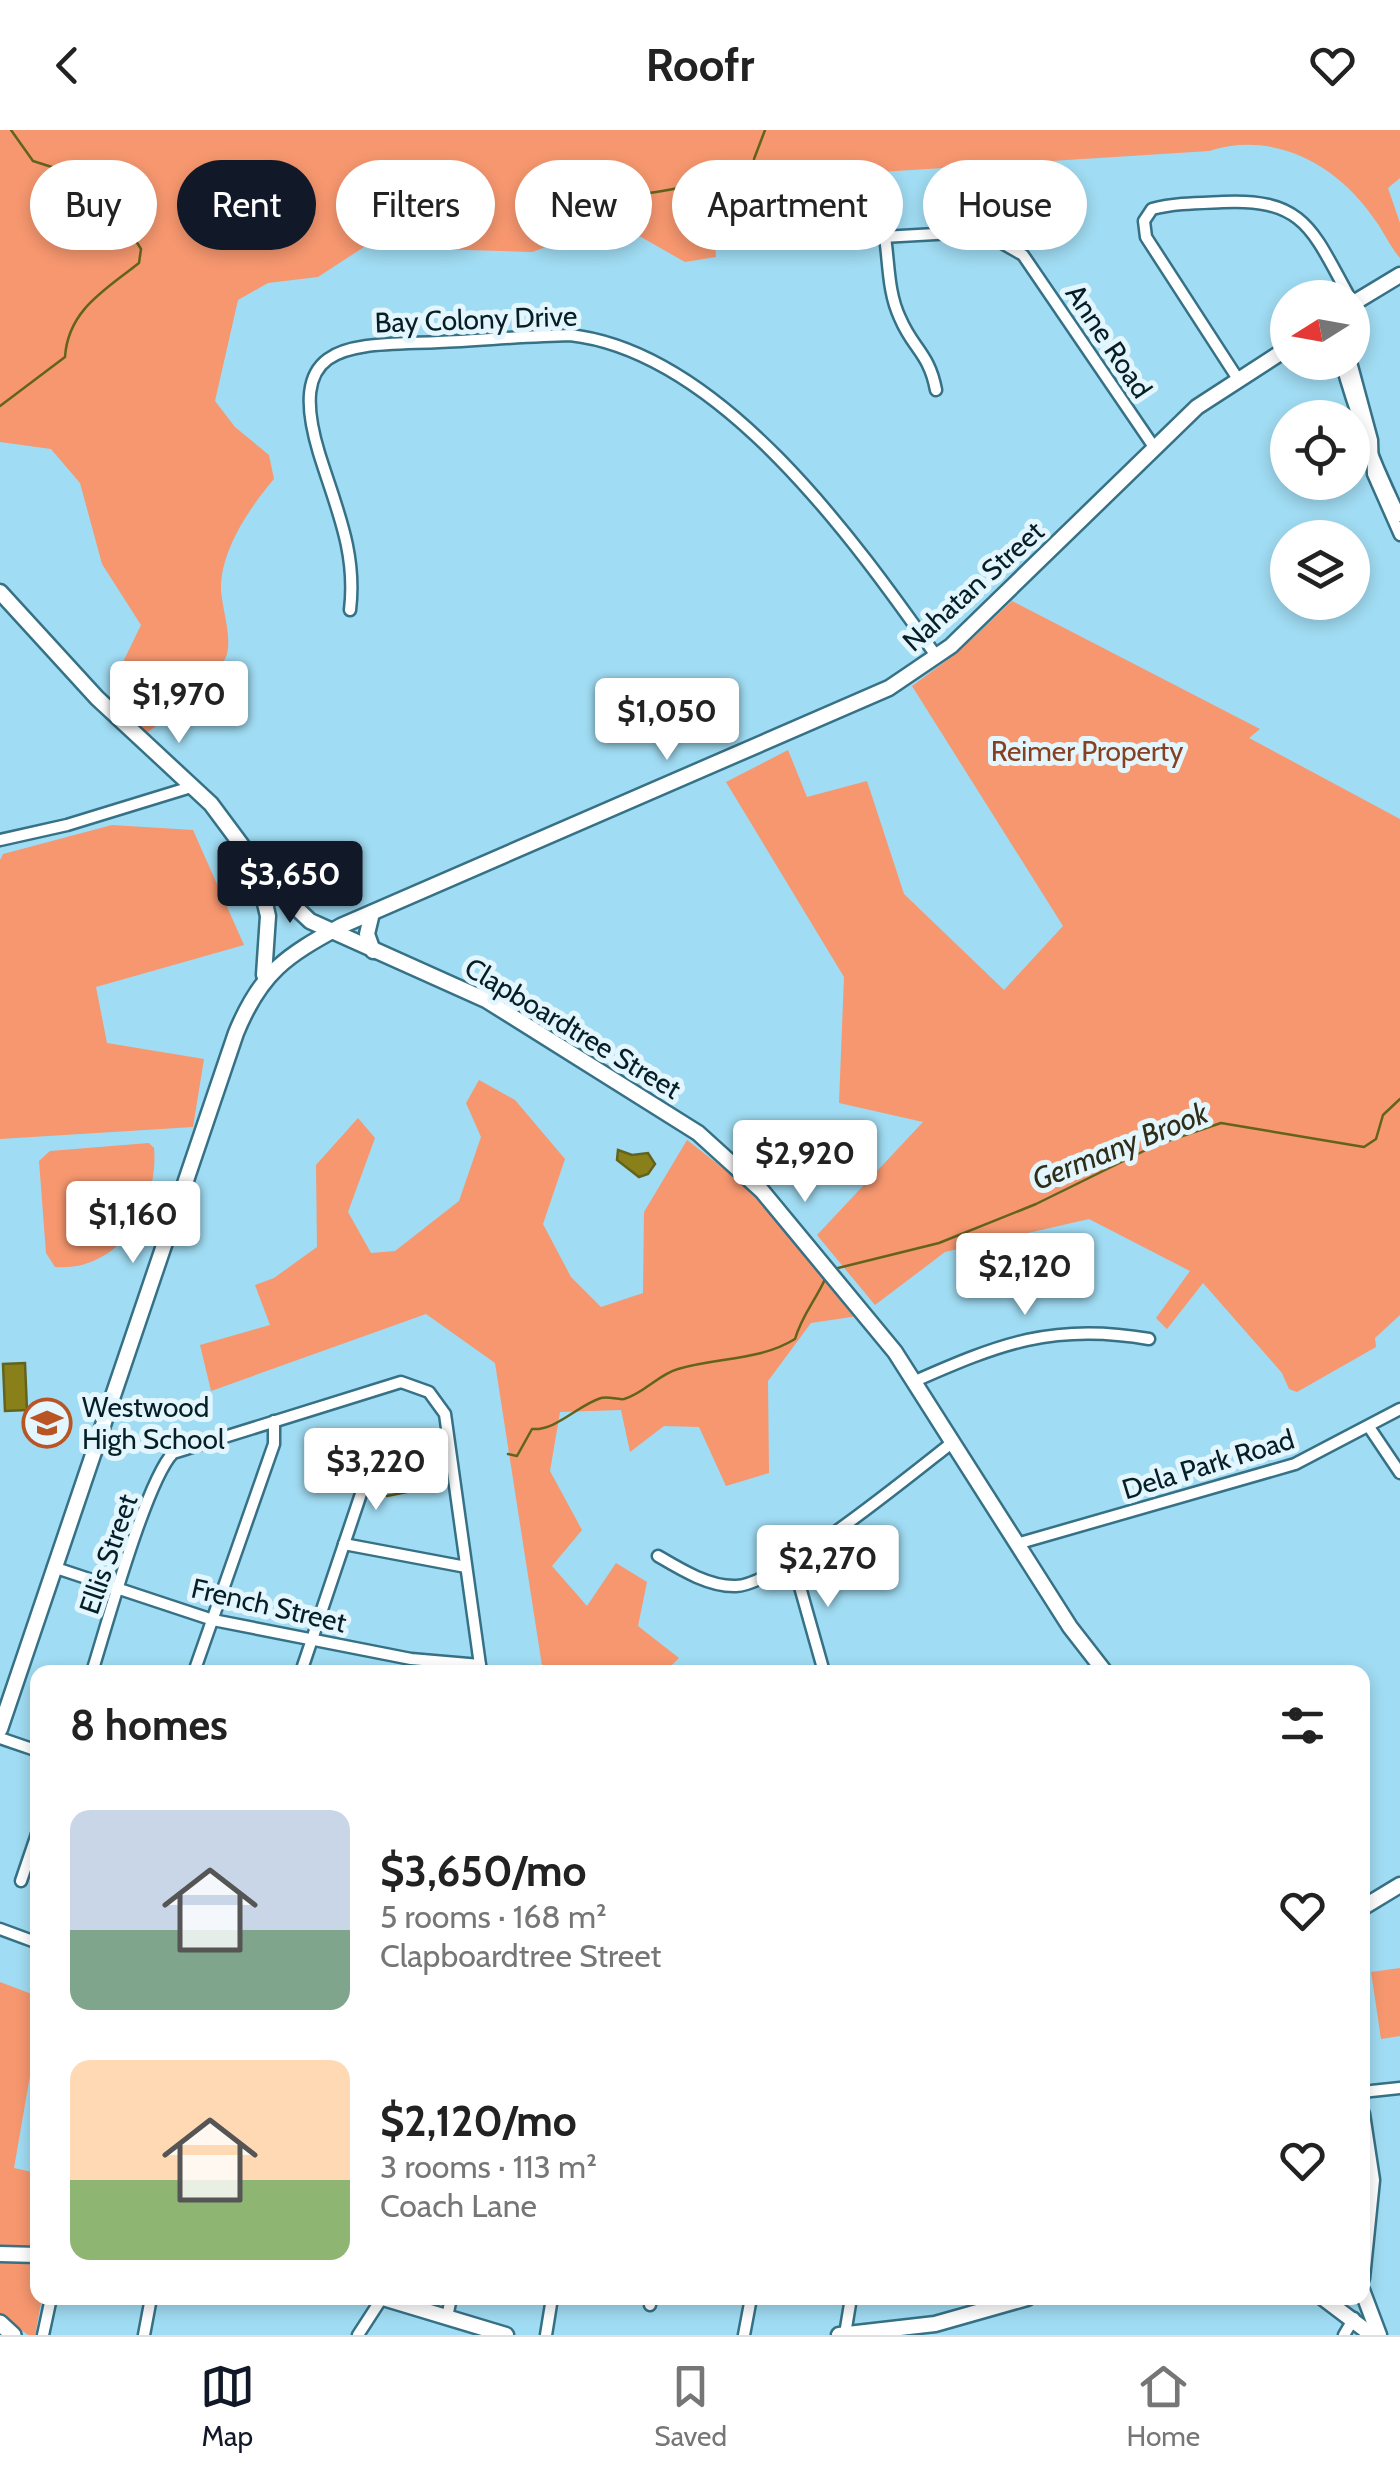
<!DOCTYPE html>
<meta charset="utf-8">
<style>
body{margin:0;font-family:Cabin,sans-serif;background:#f6f6f6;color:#222;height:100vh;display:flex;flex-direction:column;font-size:38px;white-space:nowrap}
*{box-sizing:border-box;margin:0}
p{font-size:32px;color:#767676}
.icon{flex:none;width:55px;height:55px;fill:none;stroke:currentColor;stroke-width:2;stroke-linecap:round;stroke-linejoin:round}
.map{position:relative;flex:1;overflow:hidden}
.sheet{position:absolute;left:30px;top:1535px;width:1340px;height:640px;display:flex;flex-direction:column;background:#fff;border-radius:20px;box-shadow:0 5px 15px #0003}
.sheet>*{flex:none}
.banner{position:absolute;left:30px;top:30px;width:1340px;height:90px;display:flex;gap:20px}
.needle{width:65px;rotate:259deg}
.fabs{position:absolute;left:1270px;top:150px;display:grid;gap:20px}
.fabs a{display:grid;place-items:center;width:100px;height:100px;border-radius:50%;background:#fff;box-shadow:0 5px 15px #0003;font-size:50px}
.price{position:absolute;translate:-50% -85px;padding:0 22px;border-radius:10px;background:#fff;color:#222;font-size:32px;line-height:65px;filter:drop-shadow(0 2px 5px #0008)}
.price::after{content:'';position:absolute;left:50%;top:60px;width:30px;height:22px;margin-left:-15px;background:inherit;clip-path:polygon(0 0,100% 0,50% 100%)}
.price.active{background:#111827;color:#fff}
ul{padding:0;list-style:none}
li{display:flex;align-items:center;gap:30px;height:250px;padding:0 40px}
li span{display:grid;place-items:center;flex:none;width:280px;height:200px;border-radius:20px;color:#555}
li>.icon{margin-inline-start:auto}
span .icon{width:120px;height:120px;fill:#fffc;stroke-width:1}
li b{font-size:42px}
h2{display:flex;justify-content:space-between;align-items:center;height:120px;padding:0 40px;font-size:42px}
.chip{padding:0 35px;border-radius:45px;background:#fff;box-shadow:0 5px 15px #0003;font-size:35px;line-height:90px}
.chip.active{background:#111827;color:#fff}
header{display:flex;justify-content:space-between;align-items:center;height:130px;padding:0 40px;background:#fff;font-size:45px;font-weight:700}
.tabs{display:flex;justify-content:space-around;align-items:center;height:140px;border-top:2px solid #e0e0e0;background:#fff;font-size:28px;color:#767676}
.tabs a{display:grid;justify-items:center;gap:5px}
.tabs .active{color:#111827}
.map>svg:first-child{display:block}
.green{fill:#f6976f}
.water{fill:#8a801a;stroke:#62631e;stroke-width:2.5}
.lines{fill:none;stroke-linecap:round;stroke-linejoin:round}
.stream{stroke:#62631e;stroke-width:2.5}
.street-casing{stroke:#367186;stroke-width:15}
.secondary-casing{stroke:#367186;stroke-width:19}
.primary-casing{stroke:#367186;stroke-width:20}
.street{stroke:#fff;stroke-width:10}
.secondary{stroke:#fff;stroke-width:14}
.primary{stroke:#fff;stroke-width:15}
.labels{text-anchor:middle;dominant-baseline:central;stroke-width:10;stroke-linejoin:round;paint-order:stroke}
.street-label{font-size:28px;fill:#061f27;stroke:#e4f6fd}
.park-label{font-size:28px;fill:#874122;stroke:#e4f6fd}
.poi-label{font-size:28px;fill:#061f27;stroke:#e4f6fd;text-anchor:start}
.water-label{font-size:30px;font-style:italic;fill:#302e19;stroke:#e4f6fd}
</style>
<header><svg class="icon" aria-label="back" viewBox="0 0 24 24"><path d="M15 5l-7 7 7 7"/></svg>Roofr<svg class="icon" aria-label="heart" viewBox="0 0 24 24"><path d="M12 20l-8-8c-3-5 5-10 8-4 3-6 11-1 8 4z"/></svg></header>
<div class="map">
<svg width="1400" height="2205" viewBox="0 0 1400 2205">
<rect width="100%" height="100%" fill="#a0dcf3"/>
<g class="green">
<path d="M0 0H1400V48L1388 58 1400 93V128C1391 118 1384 102 1375 90 1338 35 1275 0 1209 21L740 51 707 58 703 74 714 96 716 127 685 132 634 103 573 107 532 122 364 117 318 147 268 153 238 170 215 271 235 297 269 325 274 349C250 377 220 421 221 460 222 479 234 512 225 529 209 561 174 581 147 603L112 570 123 532 141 495 102 434 80 353 51 319 0 312Z"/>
<polygon points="1012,471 1260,599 1249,608 1400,689 1400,1185 1375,1208 1376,1217 1297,1262 1289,1259 1282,1243 1203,1153 1167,1199 1156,1188 1190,1141 1089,1089 945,1122 875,1175 817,1105 923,992 839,973 844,847 726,652 788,620 807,667 867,651 904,764 1004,860 1063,796 912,556 958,522"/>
<polygon points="112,695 193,700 244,815 96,857 107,913 204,929 193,997 0,1009 0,730 3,724"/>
<polygon points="479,950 515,970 565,1029 543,1094 571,1147 601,1177 643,1163 644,1082 687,1010 755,1063 858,1186 811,1193 768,1251 769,1343 726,1356 699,1297 664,1296 630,1322 621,1280 560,1282 550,1341 582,1400 552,1436 587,1476 616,1433 647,1452 638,1496 679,1528 665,1542 604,1542 590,1536 588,1542 543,1542 495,1233 426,1184 211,1261 200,1215 270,1195 255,1155 274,1148 317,1117 316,1035 358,988 375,1008 348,1082 371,1123 395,1121 459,1071 481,1007 466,973"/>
<path d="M149 1013 154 1018C159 1075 120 1142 55 1137L46 1123 39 1031 50 1021Z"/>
<polygon points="1400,1838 1400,1906 1381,1909 1371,1842"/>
<polygon points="0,1852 37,1866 37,1905 14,2038 37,2043 37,2116 0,2115"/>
<polygon points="0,2132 37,2133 38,2168 42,2168 35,2205 28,2205 0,2183"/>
</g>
<g class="water">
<polygon points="618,1020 632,1025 648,1023 655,1034 648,1044 639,1047 617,1030"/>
<polygon points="25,1233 27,1280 5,1281 3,1234"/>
</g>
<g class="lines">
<g class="stream">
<polyline points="754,29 765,0"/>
<path d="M565 59C600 77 713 57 746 35"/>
<path d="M0 276 65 227C68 180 105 160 139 133L141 119 99 52 33 31 11 0"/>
<polyline points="838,1138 939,1113 1036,1074 1156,1015 1221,993 1364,1017 1376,1009 1383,985 1400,969"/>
<path d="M508 1324 517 1326 532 1299C556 1301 578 1275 601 1268 609 1266 617 1270 624 1269 643 1264 659 1244 678 1239 719 1227 759 1231 795 1209 802 1185 816 1170 826 1147"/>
<polyline points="387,1366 446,1354"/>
</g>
<g class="street-casing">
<g id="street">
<path d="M885 107C889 134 888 163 900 188 913 219 929 223 936 260"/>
<polyline points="794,112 971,102 988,105 1023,125 1154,317"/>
<path d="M1341 232C1356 287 1375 335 1400 386"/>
<polyline points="1351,232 1372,310 1373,344 1400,405"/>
<path d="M1238 249 1146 107 1144 91 1152 79C1175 73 1199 73 1223 72 1306 68 1313 102 1350 168"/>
<path d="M350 480C357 422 336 378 319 323 284 207 353 216 439 212 483 210 526 206 570 205 721 222 855 411 937 527"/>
<polyline points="0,710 67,695 191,657"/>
<path d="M913 1252C999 1214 1054 1192 1149 1209"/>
<polyline points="1369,1297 1400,1343"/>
<polyline points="1020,1413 1295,1334 1400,1279"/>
<polyline points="344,1414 466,1437"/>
<path d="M658 1426C680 1439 709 1457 736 1456 777 1455 913 1343 953 1312"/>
<polyline points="789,1435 800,1457 824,1542"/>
<polyline points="53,1437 213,1490 411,1529 480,1535"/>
<path d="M92 1542C106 1498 146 1351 173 1323L401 1252 429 1262 445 1284 481 1542"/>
<polyline points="194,1542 274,1314 274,1291"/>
<polyline points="301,1542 369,1340"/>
<polyline points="0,1608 38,1621"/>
<polyline points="21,1751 38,1701"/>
<polyline points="0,1799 38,1813"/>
<polyline points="1362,1962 1400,1958"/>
<polyline points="650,2175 651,2168"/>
<polyline points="447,2187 451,2168"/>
<polyline points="845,2204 851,2168"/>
<polyline points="43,2205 51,2168"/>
<polyline points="144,2205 151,2168"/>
<polyline points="358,2205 382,2168"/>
<polyline points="546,2205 552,2168"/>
<polyline points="744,2205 751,2168"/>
<polyline points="1344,2205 1354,2188"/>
</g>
</g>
<g class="secondary-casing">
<g id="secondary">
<polyline points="1352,174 1400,145"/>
<polyline points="0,462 97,568 211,674 269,752 310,791 486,870 698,1003 762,1061 895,1222 1070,1497 1105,1542"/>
<polyline points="258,744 268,786 264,845"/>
<polyline points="372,783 367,804 373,821"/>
<path d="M0 1599 236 903C261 842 286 826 341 796L889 558 951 516 1197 277 1288 218"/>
<polyline points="1362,1778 1400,1755"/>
<polyline points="1362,1984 1372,2050 1362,2148"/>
<polyline points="0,2124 38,2125"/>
<polyline points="1362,2160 1379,2205"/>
<polyline points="383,2168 506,2205"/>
<polyline points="1323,2168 1372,2205"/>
<polyline points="839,2205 935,2194 1027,2168"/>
</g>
</g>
<g class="primary-casing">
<polyline id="primary" points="0,2193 13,2205"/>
</g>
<use href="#street" class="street"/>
<use href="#secondary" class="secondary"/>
<use href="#primary" class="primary"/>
</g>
<defs>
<g id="school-ring" transform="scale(2.5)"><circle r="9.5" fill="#e4f6fd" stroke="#b95424" stroke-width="1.5"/><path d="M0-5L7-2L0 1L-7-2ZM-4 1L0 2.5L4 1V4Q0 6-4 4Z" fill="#b95424"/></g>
</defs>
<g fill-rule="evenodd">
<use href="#school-ring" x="47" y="1293"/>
</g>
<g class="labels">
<g class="street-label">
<text transform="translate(476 189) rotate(-2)">Bay Colony Drive</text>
<text transform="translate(1109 211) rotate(56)">Anne Road</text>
<text transform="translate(973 456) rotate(-42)">Nahatan Street</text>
<text transform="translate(573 898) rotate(31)">Clapboardtree Street</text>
<text transform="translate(1208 1334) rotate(-17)">Dela Park Road</text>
<text transform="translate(108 1424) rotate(-71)">Ellis Street</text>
<text transform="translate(269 1475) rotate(13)">French Street</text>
</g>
<g class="park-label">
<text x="1087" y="621">Reimer Property</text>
</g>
<g class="poi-label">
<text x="82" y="1277">Westwood<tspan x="82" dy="32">High School</tspan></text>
</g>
<g class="water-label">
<text transform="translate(1120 1016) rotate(-22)">Germany Brook</text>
</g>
</g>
</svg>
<div class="fabs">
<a><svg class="needle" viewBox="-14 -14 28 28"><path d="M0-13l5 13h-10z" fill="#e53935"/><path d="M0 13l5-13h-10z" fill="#767676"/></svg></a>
<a><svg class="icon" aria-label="locate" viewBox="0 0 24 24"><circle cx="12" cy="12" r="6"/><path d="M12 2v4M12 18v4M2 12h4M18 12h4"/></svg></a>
<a><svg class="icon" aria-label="layers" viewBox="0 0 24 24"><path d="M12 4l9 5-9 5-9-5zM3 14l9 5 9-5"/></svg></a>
</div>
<b class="price" style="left:179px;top:616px">$1,970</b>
<b class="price" style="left:667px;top:633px">$1,050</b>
<b class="price active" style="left:290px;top:796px">$3,650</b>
<b class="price" style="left:805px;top:1075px">$2,920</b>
<b class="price" style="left:133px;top:1136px">$1,160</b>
<b class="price" style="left:1025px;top:1188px">$2,120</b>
<b class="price" style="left:376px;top:1383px">$3,220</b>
<b class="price" style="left:828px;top:1480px">$2,270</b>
<div class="banner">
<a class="chip">Buy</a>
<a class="chip active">Rent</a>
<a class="chip">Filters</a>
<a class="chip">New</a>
<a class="chip">Apartment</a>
<a class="chip">House</a>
</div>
<section class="sheet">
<h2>8 homes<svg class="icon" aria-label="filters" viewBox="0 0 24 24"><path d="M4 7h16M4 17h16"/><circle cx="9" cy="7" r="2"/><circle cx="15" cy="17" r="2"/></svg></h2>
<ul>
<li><span style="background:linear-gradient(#c9d6e8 60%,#7fa58c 0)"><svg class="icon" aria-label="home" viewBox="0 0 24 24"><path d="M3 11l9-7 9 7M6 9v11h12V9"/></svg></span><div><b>$3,650/mo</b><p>5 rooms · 168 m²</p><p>Clapboardtree Street</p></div><svg class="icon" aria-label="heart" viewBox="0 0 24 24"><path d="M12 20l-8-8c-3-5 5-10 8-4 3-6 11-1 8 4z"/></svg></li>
<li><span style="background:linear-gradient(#ffd9b3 60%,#8fb573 0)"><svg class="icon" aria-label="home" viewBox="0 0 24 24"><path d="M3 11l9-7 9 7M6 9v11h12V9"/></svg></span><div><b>$2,120/mo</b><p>3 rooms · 113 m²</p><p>Coach Lane</p></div><svg class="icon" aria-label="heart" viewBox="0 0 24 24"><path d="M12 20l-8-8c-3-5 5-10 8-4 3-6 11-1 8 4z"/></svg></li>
</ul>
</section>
</div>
<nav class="tabs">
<a class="active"><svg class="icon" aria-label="map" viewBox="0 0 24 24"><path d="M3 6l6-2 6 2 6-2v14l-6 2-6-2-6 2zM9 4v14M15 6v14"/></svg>Map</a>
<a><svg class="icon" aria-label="saved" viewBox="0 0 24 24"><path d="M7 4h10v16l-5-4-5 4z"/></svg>Saved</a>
<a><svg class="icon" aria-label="home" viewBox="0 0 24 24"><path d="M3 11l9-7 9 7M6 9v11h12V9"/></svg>Home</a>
</nav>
